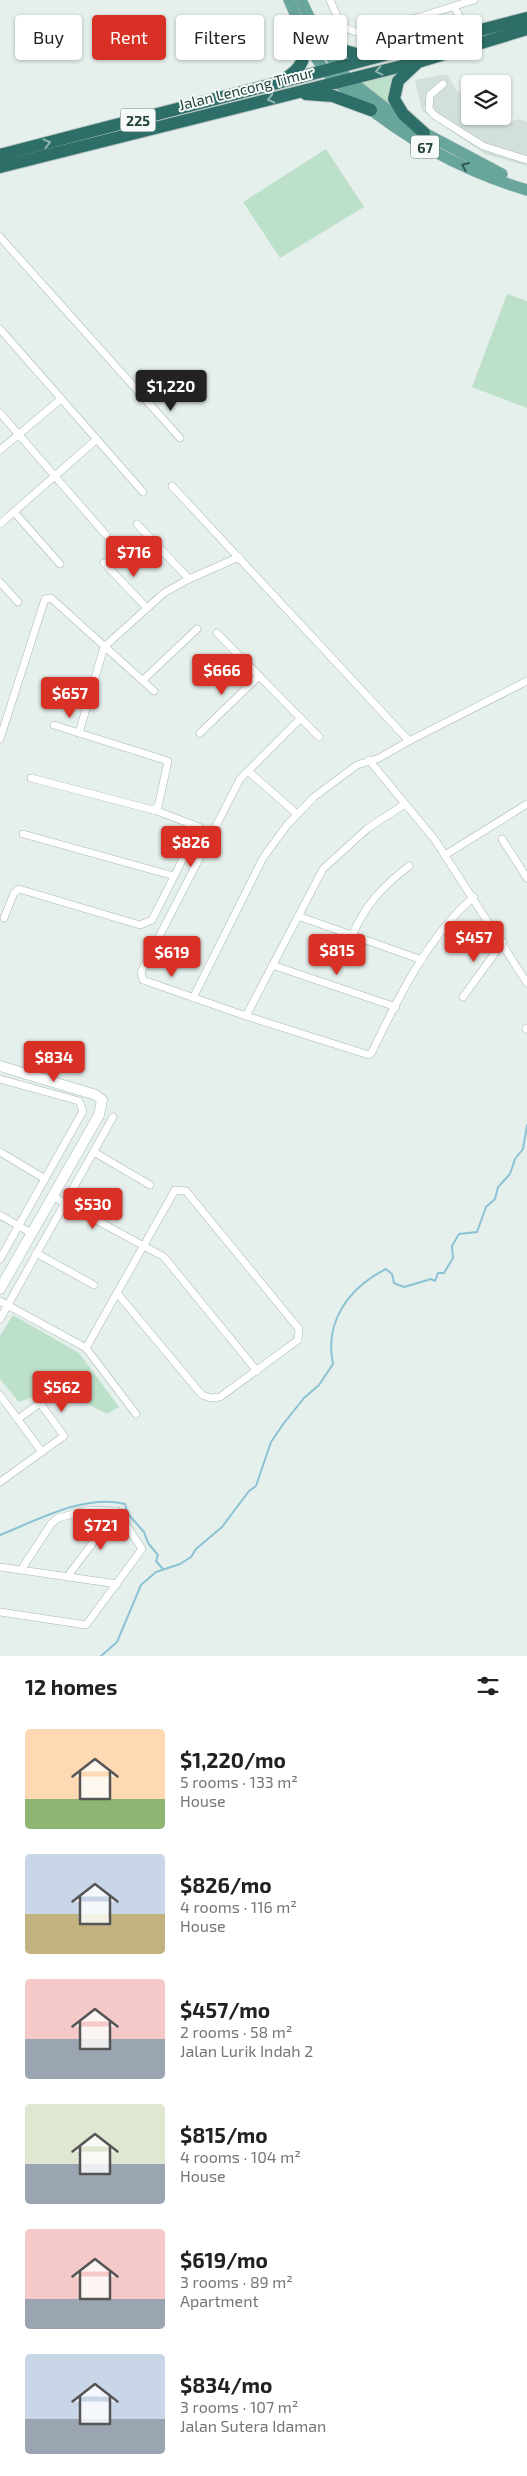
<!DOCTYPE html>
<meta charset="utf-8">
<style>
body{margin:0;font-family:"Exo 2",sans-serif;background:#f6f6f6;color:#222;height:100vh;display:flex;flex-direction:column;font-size:19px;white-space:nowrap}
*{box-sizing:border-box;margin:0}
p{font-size:16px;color:#767676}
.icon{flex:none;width:28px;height:28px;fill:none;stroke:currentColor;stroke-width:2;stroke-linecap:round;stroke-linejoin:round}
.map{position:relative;height:1656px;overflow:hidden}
.drawer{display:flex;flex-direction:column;background:#fff;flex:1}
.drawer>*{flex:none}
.hud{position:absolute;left:15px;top:15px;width:498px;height:45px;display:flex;gap:10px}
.tools{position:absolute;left:461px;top:75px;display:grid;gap:10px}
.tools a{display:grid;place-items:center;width:50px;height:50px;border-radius:5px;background:#fff;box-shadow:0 1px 4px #0004;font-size:25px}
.price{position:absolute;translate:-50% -42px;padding:0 11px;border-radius:5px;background:#d93025;color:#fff;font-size:16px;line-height:32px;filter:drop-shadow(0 1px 2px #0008)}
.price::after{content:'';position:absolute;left:50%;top:30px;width:15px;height:11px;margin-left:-8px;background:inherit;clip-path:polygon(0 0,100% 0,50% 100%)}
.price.selected{background:#222;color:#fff}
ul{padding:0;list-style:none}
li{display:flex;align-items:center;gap:15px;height:125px;padding:0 25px}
li span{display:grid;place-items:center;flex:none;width:140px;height:100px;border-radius:5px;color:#555}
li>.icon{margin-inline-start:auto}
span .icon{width:60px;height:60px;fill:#fffc;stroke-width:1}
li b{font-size:21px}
h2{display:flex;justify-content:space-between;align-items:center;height:60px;padding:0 25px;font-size:21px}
.tag{padding:0 18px;border-radius:5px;background:#fff;box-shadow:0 1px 4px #0004;font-size:18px;line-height:45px}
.tag.selected{background:#d93025;color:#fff}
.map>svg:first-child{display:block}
.built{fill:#d3dfda}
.green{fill:#bde0ca}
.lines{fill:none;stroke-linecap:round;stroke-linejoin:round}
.stream{stroke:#8bc3d5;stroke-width:2}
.street-casing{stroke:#a7b8b3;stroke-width:8}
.secondary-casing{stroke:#a3bbb5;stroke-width:11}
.primary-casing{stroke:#c1cac8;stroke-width:12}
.highway-casing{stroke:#c1cac8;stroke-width:14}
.street{stroke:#fff;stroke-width:7}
.secondary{stroke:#fff;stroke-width:10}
.primary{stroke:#68a69b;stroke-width:11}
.highway{stroke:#2d6f68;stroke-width:12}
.oneway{stroke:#92b5b0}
.oneway2{stroke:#345b54}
.labels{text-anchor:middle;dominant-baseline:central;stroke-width:4;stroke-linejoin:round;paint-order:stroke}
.shield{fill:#f6fbf9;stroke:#627a75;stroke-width:1}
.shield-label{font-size:14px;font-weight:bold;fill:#23423c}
.street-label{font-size:15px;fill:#23423c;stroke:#f6fbf9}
</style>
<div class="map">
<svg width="527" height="1656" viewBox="0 0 527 1656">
<rect width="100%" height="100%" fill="#e5efeb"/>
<polygon class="built" points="447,74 456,90 470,98 470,116 501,116 510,122 519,119 527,122 527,166 485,154 422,111 415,80"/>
<g class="green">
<polygon points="396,74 389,91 391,105 358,81"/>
<polygon points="326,149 364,207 280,258 243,202"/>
<polygon points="507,294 527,301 527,408 472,387"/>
<polygon points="13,1315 79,1353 119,1407 107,1414 57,1388 19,1402 0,1379 0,1336"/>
</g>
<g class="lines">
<g class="stream">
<path d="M0 1535C38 1520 84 1494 125 1504L128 1514 144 1532 148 1543 158 1555 156 1561 163 1569"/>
<path d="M101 1656 117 1642 141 1585 156 1572 180 1564 191 1557 196 1549 222 1527 249 1491 256 1486 271 1442 284 1423 304 1398 319 1385 333 1364C324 1321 349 1288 386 1269L392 1274 394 1283 404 1287 431 1279 435 1281 438 1273H444L453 1258 452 1246 459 1234 477 1232 486 1207 495 1199 498 1187 510 1174 515 1159 523 1149 527 1125"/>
</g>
<g class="street-casing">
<g id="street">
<path d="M330 0C340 22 341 33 368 33L474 0"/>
<polyline points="454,7 470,34"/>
<polyline points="443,84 430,95 429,109 434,115 483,146 527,160"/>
<polyline points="0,237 180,438"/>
<polyline points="0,329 143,492"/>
<polyline points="0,413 106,535"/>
<polyline points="0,450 61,399"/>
<polyline points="172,486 409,741 527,681"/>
<polyline points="14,512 60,564"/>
<polyline points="0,524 97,439"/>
<polyline points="137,524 189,579"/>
<polyline points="104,563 147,608"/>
<polyline points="0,582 18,602"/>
<polyline points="217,633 319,737"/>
<polyline points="143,680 197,629"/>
<path d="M301 718 240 779 141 972 143 980 246 1016 369 1055 372 1052C397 1000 429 934 474 897"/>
<polyline points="54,725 79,733"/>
<polyline points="200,733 259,676"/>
<polyline points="0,739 45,599 51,598 154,691"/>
<polyline points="369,760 435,840 527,983"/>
<polyline points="248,771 297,814"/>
<polyline points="152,810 158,807 168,761 79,733 104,647 164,593 189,579 239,557"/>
<polyline points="23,834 174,876"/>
<polyline points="502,839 527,878"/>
<polyline points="445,855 527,804"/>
<polyline points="298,916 422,960"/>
<polyline points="4,918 14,893 19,889 140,925 152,920 199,827 157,811 31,778"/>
<path d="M352 936C365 905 383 886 409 866"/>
<polyline points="272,965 396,1007"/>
<polyline points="463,997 503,942"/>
<polyline points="193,998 263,858 287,825 314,797 357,765 379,758 409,741"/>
<polyline points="246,1016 323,869 368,828 405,804"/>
<polyline points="526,1029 527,1028"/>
<polyline points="0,1079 79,1101 83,1111 0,1259"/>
<polyline points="0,1152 45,1179"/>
<polyline points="94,1152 150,1185"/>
<polyline points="52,1196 164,1257 257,1371"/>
<polyline points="0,1215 31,1233"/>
<polyline points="36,1253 94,1285"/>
<polyline points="0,1301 86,1348 136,1414"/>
<polyline points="0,1319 113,1117"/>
<polyline points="86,1348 175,1190 186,1191 299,1329 298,1340 220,1397 211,1398 202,1395 117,1293"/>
<polyline points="0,1395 42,1452"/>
<polyline points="0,1482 64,1436 40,1403 18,1419"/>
<polyline points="0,1567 117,1584"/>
<polyline points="67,1577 117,1511"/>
<polyline points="0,1612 86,1625 142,1549 117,1511 89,1510 58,1518 51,1524 21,1570"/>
</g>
</g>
<g class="secondary-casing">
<polyline id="secondary" points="0,1066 96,1095 102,1100 99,1115 0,1289"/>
</g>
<g class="primary-casing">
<g id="primary">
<path d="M289 0C299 22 308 48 323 68 334 81 347 90 360 101 409 141 466 172 527 190"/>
<polyline points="301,0 324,48 347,78 402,121 502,174"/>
</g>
</g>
<g class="highway-casing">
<g id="highway">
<polyline points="318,33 337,49 365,56"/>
<polyline points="416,64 398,81 394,99 403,114 424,133"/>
<path d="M286 78C307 65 304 55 304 33"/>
<polyline points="306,94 333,96 371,110"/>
<polyline points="0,155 527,18"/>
<polyline points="0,167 418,62 527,29"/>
</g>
</g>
<use href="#street" class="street"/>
<use href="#secondary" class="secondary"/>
<use href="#primary" class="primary"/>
<use href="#highway" class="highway"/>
</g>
<defs><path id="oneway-chevron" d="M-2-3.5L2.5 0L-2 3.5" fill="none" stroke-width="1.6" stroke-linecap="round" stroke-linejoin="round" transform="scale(1.25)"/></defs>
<g class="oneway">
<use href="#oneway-chevron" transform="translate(379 71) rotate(167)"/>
<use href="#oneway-chevron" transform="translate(271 99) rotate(166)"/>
<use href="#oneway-chevron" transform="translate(47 143) rotate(-14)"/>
</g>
<use class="oneway2" href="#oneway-chevron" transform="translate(465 166) rotate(-157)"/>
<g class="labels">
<g class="shield">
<rect x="120.5" y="108.5" width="35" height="23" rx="4"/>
<rect x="411" y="135.5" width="28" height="23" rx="4"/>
</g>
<g class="shield-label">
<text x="138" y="120">225</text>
<text x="425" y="147">67</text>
</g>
<g class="street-label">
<text transform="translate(246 88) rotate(-14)">Jalan Lencong Timur</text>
</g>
</g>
</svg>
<div class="tools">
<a><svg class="icon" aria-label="layers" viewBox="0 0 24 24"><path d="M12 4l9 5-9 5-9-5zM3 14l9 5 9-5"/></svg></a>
</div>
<b class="price selected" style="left:171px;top:412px">$1,220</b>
<b class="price" style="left:134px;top:578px">$716</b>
<b class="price" style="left:222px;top:696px">$666</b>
<b class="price" style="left:70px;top:719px">$657</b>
<b class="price" style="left:191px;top:868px">$826</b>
<b class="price" style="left:474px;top:963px">$457</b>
<b class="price" style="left:337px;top:976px">$815</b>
<b class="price" style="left:172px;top:978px">$619</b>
<b class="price" style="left:54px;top:1083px">$834</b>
<b class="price" style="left:93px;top:1230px">$530</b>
<b class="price" style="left:62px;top:1413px">$562</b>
<b class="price" style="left:101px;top:1551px">$721</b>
<div class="hud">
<a class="tag">Buy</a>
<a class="tag selected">Rent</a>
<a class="tag">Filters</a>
<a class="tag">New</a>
<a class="tag">Apartment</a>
</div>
</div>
<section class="drawer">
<h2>12 homes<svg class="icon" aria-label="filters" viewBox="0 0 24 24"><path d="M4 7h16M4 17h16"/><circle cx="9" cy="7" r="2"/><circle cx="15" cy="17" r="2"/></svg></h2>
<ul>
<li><span style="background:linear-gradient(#ffd9b3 70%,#8fb573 0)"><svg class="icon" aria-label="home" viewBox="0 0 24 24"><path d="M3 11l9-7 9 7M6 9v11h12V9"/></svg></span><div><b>$1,220/mo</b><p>5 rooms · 133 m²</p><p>House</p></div></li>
<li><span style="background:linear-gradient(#c9d6e8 60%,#c2b280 0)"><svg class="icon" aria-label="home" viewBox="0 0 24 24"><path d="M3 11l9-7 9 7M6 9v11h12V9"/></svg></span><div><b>$826/mo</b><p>4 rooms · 116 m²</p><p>House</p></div></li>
<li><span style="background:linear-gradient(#f6c9c9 60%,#9aa5b1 0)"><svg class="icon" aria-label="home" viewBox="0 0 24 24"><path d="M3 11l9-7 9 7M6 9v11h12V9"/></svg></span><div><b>$457/mo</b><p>2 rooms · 58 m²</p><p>Jalan Lurik Indah 2</p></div></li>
<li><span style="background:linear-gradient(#dfe7d0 60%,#9aa5b1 0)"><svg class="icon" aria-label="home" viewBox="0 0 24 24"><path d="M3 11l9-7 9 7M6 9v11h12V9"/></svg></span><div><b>$815/mo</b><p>4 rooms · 104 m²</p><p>House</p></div></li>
<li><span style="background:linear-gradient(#f6c9c9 70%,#9aa5b1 0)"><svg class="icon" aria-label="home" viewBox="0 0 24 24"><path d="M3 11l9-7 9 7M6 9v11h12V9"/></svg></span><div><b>$619/mo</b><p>3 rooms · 89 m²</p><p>Apartment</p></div></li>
<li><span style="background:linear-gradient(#c9d6e8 65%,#9aa5b1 0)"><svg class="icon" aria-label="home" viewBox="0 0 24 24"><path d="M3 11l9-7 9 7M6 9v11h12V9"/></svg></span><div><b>$834/mo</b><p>3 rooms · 107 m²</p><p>Jalan Sutera Idaman</p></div></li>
</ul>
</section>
